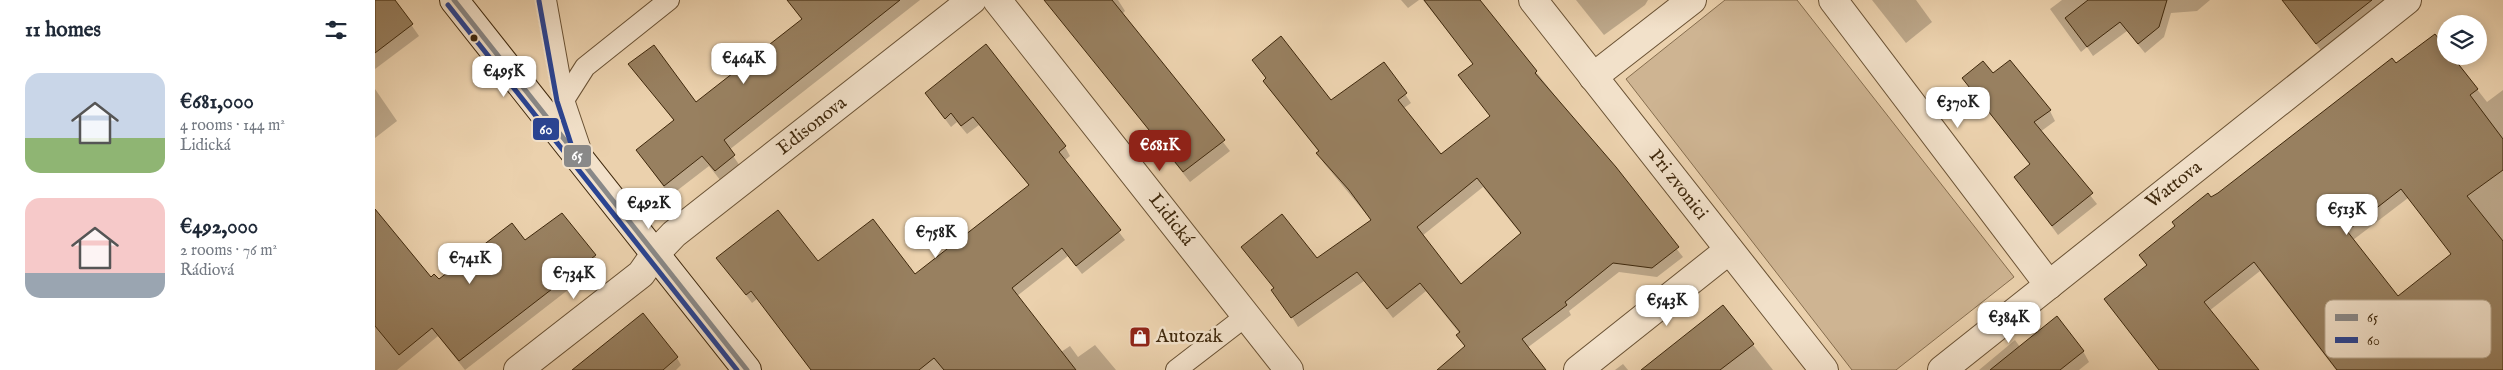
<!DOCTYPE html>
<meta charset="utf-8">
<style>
body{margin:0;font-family:"IM FELL English",serif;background:#f2f2f3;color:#1f2937;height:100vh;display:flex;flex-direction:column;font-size:19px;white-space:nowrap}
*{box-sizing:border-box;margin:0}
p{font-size:16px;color:#747a83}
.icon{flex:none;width:28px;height:28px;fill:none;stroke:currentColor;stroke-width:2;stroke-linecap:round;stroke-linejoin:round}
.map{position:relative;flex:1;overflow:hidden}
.details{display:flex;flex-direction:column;background:#fff;width:375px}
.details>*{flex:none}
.tools{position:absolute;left:2062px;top:15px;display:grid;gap:10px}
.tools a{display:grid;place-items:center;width:50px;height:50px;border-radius:50%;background:#fff;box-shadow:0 2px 12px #0003;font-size:25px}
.price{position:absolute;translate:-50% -42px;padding:0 11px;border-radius:10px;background:#fff;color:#222;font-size:16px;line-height:32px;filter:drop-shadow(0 1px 2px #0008)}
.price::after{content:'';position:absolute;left:50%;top:30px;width:15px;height:11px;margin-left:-8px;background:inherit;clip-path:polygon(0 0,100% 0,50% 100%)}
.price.on{background:#8f2418;color:#fff}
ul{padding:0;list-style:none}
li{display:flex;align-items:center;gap:15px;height:125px;padding:0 25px}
li span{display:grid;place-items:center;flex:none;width:140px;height:100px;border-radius:15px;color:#555}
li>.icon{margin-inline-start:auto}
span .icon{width:60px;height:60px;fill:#fffc;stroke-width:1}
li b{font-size:21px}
h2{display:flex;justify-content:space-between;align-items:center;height:60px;padding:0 25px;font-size:21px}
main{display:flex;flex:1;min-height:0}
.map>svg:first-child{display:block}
.green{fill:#ceb492;stroke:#866e4f}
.shadow{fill:#0003;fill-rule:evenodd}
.building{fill:#988060;stroke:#3f280c;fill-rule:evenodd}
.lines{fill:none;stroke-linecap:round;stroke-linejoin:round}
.lane-casing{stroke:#6a5234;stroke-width:22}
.street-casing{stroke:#6a5234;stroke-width:30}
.secondary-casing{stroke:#3f280c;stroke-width:30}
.lane{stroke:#f2e1ca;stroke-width:20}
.street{stroke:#f2e1ca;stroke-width:28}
.secondary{stroke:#f2e1ca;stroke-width:28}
.bus-1-casing{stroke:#f2e1ca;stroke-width:9}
.bus-2-casing{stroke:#f2e1ca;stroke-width:9}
.bus-1{stroke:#898989;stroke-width:5}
.bus-2{stroke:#2a4493;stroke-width:5}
.bus-dot{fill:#3f280c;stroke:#f2e1ca;stroke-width:2}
.labels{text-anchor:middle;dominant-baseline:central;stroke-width:5;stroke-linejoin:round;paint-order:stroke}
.street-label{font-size:19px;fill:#3f280c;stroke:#f2e1ca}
.poi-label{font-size:19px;fill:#3f280c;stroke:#f2e1ca;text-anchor:start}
.key{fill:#f2e1ca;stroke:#bcaa91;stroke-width:1}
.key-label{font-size:14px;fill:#3f280c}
.line-badge{stroke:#f2e1ca;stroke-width:2}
.badge-label{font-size:14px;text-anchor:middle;font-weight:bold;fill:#fff}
</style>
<main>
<section class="details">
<h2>11 homes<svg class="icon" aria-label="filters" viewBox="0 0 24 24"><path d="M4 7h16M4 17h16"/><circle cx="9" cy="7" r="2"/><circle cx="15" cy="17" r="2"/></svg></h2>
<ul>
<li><span style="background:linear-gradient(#c9d6e8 65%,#8fb573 0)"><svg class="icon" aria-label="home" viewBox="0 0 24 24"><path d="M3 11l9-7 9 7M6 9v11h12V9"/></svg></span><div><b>€681,000</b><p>4 rooms · 144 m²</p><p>Lidická</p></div></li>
<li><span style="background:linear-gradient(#f6c9c9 75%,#9aa5b1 0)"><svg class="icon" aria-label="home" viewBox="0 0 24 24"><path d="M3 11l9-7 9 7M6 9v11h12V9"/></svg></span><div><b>€492,000</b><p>2 rooms · 76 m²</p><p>Rádiová</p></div></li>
</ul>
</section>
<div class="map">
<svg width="2128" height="370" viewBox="0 0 2128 370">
<rect width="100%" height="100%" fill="#ebd1ad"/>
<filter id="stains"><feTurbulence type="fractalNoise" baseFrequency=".004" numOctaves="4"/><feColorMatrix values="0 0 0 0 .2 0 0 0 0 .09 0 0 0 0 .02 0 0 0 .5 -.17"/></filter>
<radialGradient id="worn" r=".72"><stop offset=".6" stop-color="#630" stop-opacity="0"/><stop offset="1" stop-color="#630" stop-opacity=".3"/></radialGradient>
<polygon class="green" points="1350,0 1422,0 1639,277 1521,370 1477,370 1251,79"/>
<g class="shadow">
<polygon points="0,0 19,0 44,36 0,69"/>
<polygon points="420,0 545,0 354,150 365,166 346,181 334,166 295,196 262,150 299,121 255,64 321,104 427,20 415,3"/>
<polygon points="671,0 743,0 750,11 747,14 855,151 815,182"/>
<polygon points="1026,0 1044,0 1033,8"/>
<path d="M1048 0H1104L1308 257 1282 277 1244 272 1194 311 1196 315 1152 348 1162 370 1090 347 1083 336 1085 334 1051 291 1018 318 989 281 923 327 900 289 868 247 942 260 997 221 948 162 944 152 895 90 889 81 892 79 884 69 955 102 1009 63 1036 103 1029 108 1066 156 1116 117 1085 76 1099 65ZM1108 187 1146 234 1086 286 1047 236Z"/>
<polygon points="1201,0 1273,0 1270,5 1229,35"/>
<polygon points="1497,0 1541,0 1557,22 1531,43"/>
<polygon points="1687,0 1835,0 1822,11 1796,13 1789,37 1770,53 1752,31 1718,56 1712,47 1706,52 1675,9"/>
<polygon points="1907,0 2014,0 1948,53"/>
<path d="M2060 36 2071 50V56H2076L2112 102 2128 90V370H1961L1885 271 1834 311 1882 370H1784L1730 299 1772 266 1765 255 1836 199ZM2033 198 2077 255 2022 297 1978 240Z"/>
<polygon points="610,46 690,147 695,156 689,161 750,240 707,274 693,256 642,296 686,352 695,346 703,357 720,345 741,370 436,370 382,299 377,303 343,258 443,263 540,276 655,186 604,125 592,134 582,122 576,127 557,102"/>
<polygon points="1618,75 1675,111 1680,121 1665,132 1722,204 1683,235 1640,177 1655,165 1588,79"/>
<polygon points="0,89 22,121 0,138"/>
<polygon points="0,215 55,278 63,280 149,241 220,256 225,265 90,370 63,336 22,370 0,370"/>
<polygon points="1348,307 1398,370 1268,370"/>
<polygon points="268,315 302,358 306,365 301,370 198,370"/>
<polygon points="1640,340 1645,347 1708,351 1714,362 1704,370 1604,370"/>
<polygon points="1248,364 1253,370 1240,370"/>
</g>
<g class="building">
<polygon points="0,0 20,0 38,24 0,53"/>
<polygon points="412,0 525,0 349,140 360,155 340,171 327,156 289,186 261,150 299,120 253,64 279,45 321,102 427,19"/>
<polygon points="669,0 737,0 850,140 808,172"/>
<path d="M1049 0H1105L1162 71 1160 73 1241 167 1304 247 1277 268 1238 263 1190 302 1192 305 1147 339 1171 370H1062L1090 346 1081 335 1085 332 1045 283 1012 309 982 272 916 318 896 290 899 288 866 247 907 214 942 258 996 220 974 190 941 153 944 151 888 81 891 78 877 60 906 36 956 100 1009 62 1032 93 1023 100 1066 154 1115 116 1083 75 1098 64ZM1102 178 1146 233 1086 284 1042 227Z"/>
<polygon points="1713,0 1792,0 1784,27 1763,44 1745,22 1712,47 1690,18"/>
<polygon points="1907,0 1997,0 1941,44"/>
<path d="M2060 34 2071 48V56H2077L2103 89 2095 95 2128 139V170L2092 196 2128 241V370H1962L1879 262 1829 302 1884 370H1784L1729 299 1772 265 1764 255 1800 226 1797 222 1833 193 1836 197 1843 193 2017 58 2021 63ZM2026 189 2076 254 2023 296 1972 231Z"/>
<polygon points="611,44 691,146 684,152 746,230 701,266 687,248 637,288 701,370 569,370 559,358 544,370 436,370 376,291 371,295 341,258 403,210 443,261 498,219 540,274 654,185 598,117 586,126 576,113 570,119 550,93"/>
<polygon points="1635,60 1676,110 1659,122 1718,193 1677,226 1639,177 1655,164 1587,78 1608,61 1618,73"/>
<polygon points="0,209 56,277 59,274 64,279 137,223 150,240 187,213 221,255 84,361 57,328 24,355 0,326"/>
<polygon points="1348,305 1379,344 1345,370 1266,370"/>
<polygon points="268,313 303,357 288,370 197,370"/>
<polygon points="1682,316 1709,351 1685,370 1615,370"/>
</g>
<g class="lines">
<g class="lane-casing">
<g id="lane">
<polyline points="171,0 189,100 207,153"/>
<polyline points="189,100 210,67 294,0"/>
<polyline points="801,370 871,316"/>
</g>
</g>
<g class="street-casing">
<g id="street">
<polyline points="622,0 914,370"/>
<polyline points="1158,0 1449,370"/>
<polyline points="1458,0 1674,285"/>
<polyline points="1218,77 1317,0"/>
<polyline points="143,370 266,274 280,254 299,234 597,0"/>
<polyline points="1203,370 1354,250"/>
<polyline points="1567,370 2032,0"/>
</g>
</g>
<g class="secondary-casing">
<polyline id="secondary" points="79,0 372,370"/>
</g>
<use href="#lane" class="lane"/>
<use href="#street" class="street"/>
<use href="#secondary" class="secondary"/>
<g class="bus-1-casing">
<polyline id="bus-1" points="79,0 372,370"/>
</g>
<g class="bus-2-casing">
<g id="bus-2">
<polyline points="164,1 182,101 196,144"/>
<polyline points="73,5 362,370"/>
</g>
</g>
<use href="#bus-1" class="bus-1"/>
<use href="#bus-2" class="bus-2"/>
</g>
<defs>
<g id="shop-square" transform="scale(1.125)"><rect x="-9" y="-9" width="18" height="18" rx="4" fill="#8f2418" stroke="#f2e1ca"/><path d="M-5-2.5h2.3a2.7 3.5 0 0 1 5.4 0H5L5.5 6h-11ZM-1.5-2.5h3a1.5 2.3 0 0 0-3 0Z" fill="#fff"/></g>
</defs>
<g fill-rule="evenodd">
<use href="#shop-square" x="765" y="337"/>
</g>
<circle class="bus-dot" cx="99" cy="38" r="4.5"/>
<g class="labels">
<g class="street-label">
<text transform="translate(437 126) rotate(-38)">Edisonova</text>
<text transform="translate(1303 185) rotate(52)">Pri zvonici</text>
<text transform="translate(1799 185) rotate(-38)">Wattova</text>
<text transform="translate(796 220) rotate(52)">Lidická</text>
</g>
<g class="poi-label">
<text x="781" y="337">Autozak</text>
</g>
</g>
<rect x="1950" y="300" width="166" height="58" rx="8" class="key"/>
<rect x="1960" y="314" width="23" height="7" fill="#898989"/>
<rect x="1960" y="337" width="23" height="6" fill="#2a4493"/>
<g class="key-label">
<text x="1992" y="322">65</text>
<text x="1992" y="345">60</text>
</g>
<g class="line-badge">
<rect x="157" y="117" width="28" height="24" rx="5" fill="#2a4493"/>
<rect x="188" y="144" width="29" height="24" rx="5" fill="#898989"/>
</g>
<g class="badge-label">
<text x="171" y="134">60</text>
<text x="202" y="160">65</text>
</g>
<rect width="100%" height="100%" filter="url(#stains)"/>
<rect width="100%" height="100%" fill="url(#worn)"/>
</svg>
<div class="tools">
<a><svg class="icon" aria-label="layers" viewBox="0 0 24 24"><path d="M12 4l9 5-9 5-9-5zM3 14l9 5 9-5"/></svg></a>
</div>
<b class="price" style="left:369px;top:85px">€464K</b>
<b class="price" style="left:129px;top:98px">€495K</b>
<b class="price" style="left:1583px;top:129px">€370K</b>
<b class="price on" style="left:785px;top:172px">€681K</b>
<b class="price" style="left:274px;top:230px">€492K</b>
<b class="price" style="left:1972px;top:236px">€513K</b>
<b class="price" style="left:561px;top:259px">€758K</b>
<b class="price" style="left:95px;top:285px">€741K</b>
<b class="price" style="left:199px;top:300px">€734K</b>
<b class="price" style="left:1292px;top:327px">€543K</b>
<b class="price" style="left:1634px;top:344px">€384K</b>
</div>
</main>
